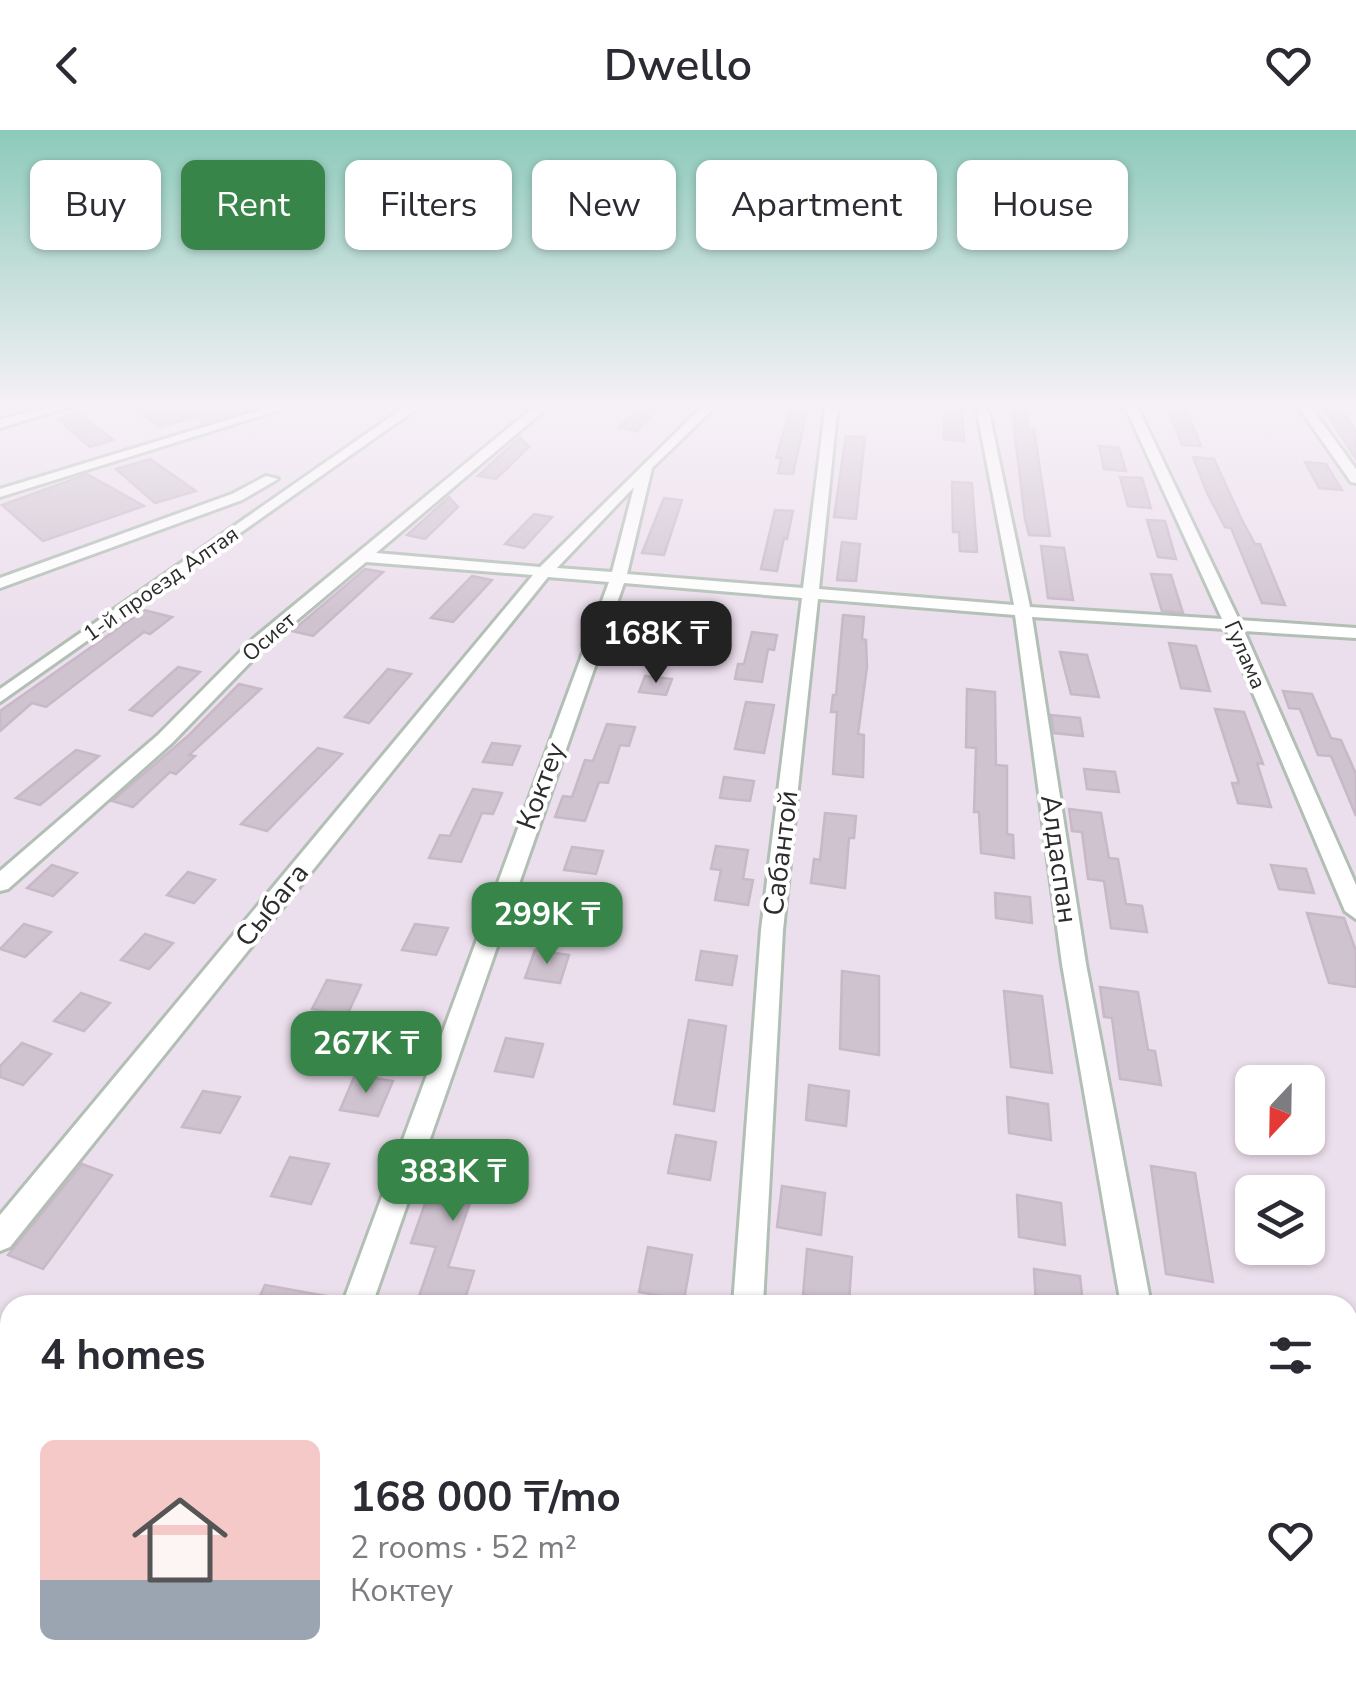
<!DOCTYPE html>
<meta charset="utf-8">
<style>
body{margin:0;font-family:"Nunito Sans",sans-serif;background:#f7f7f7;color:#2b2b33;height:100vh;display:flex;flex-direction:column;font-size:38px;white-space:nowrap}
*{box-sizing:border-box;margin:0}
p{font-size:32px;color:#7c7c81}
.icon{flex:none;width:55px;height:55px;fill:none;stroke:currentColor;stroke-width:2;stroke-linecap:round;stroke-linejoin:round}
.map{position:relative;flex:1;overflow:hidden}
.side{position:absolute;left:0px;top:1165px;width:1358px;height:390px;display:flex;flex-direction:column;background:#fff;border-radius:30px 30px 0 0;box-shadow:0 2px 8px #0004}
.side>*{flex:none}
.hud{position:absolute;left:30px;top:30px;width:1298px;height:90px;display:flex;gap:20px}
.needle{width:65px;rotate:202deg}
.controls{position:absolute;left:1235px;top:935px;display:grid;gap:20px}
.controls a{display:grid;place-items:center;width:90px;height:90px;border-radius:15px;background:#fff;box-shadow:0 2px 8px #0004;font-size:50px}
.price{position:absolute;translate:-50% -85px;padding:0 22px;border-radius:20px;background:#378548;color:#fff;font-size:32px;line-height:65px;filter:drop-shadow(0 2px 5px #0008)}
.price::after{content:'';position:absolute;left:50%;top:60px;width:30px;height:22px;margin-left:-15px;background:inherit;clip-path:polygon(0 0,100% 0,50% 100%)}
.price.on{background:#222;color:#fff}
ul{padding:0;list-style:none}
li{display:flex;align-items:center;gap:30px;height:250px;padding:0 40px}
li span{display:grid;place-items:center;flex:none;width:280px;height:200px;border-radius:15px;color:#555}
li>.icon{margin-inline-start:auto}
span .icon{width:120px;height:120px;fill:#fffc;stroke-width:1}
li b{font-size:42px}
h2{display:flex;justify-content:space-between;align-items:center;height:120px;padding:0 40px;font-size:42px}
.pill{padding:0 35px;border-radius:15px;background:#fff;box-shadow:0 2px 8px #0004;font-size:35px;line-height:90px}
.pill.on{background:#378548;color:#fff}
header{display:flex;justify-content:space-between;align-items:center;height:130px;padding:0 40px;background:#fff;font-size:45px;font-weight:600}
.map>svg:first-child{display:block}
.building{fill:#cfc3cf;stroke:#c8b8c8;stroke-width:2.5}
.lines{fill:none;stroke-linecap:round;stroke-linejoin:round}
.minor-casing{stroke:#b2bfb4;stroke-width:6}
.minor{fill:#fff;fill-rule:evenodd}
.labels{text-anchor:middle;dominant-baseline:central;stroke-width:8;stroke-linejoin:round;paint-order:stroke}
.far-street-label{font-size:22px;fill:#2c2c2c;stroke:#fff}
.street-label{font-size:28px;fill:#2c2c2c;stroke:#fff}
</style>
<header><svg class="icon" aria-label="back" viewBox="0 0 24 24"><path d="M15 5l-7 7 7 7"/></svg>Dwello<svg class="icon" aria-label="heart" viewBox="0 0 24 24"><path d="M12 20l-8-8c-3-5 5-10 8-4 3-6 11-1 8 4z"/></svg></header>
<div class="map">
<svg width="1356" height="1555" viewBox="0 0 1356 1555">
<rect width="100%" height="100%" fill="#ecdfed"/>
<g class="building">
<polygon points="122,272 231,272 231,276 226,278 235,284 202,294 199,286 160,297"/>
<polygon points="644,272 663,272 637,301 619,298"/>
<polygon points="792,272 807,272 806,285 793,344 778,343 781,328 776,328"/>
<polygon points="944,272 962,272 964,311 944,309"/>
<polygon points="1011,273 1026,274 1029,299 1034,299 1050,406 1029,405 1025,389"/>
<polygon points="1323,278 1341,279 1356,301 1356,329"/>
<polygon points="1169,281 1187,282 1201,316 1182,315"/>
<polygon points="79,283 113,310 90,317 58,289"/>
<polygon points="846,306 865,307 856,389 834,387"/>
<polygon points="520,307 529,317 496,349 478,346"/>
<polygon points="1099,316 1119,318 1126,341 1104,339"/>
<polygon points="1193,327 1214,329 1241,388 1255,414 1260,414 1285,475 1262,473 1231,398 1225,397 1207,363"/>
<polygon points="150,329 196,361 155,373 116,339"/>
<polygon points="1305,332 1326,334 1342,360 1319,358"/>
<polygon points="87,344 144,376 43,411 2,375"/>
<polygon points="1120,347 1142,348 1151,378 1128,376"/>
<polygon points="952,352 972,353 977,422 960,421 959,402 953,402"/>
<polygon points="449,367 458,377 425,409 407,405"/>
<polygon points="664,368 682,370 664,425 642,423"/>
<polygon points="775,380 793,381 787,409 784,408 777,441 761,439"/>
<polygon points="534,384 552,387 524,418 505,414"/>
<polygon points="1147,390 1165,391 1176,429 1158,427"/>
<polygon points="842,412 860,414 856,451 837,450"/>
<polygon points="1041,416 1064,418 1073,470 1048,468"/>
<polygon points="365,439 383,442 313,506 292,501"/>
<polygon points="1151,444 1171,445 1183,483 1162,481"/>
<polygon points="472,446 492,450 453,492 431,488"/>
<polygon points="144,480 172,487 150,504 144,502 46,577 32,573 0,601 0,581"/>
<polygon points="843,485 864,487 862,509 866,510 867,537 858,604 864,605 863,647 833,644 837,582 831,582 833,565 836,565"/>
<polygon points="752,502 777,505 774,520 768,519 762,552 735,549 738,534 744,534"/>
<polygon points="1169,513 1196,516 1210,561 1181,558"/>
<polygon points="1060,522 1087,525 1099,567 1071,564"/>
<polygon points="178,537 200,542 152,586 130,580"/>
<polygon points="388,539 411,544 369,593 345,587"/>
<polygon points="645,546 672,549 666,565 639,562"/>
<polygon points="239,554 261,559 189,625 195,626 176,644 170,642 133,677 112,671 189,605"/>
<polygon points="967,559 995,562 996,635 1007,636 1007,704 1013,705 1014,728 981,723 979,682 974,682 976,618 966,617"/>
<polygon points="1283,561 1312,564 1331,608 1341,610 1356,644 1356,686 1331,626 1318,625 1300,579 1289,578"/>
<polygon points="746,572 774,575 764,623 735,619"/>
<polygon points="1215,579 1244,582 1263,634 1257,633 1271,677 1238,673 1232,653 1239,653"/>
<polygon points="1051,585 1080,588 1083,606 1054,603"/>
<polygon points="607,594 635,597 629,616 620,615 608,653 599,652 585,691 555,687 563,666 572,667 585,630 593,631"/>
<polygon points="492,613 520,616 512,635 483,632"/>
<polygon points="318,618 342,624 267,701 241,694"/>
<polygon points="76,620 99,626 40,675 16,668"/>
<polygon points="1084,639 1115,642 1119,662 1087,659"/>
<polygon points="724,647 754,651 750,671 720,668"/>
<polygon points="473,659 502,663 493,684 482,683 461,732 429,728 440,705 450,706"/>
<polygon points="1069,679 1101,683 1109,728 1118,729 1126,774 1142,776 1147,802 1111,798 1104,751 1088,749 1082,702 1072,701"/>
<polygon points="825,683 856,686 854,708 849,708 845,758 811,753 814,729 820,730"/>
<polygon points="716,716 748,720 743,749 753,750 748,775 715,770 721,740 711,739"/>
<polygon points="572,717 603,721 596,744 564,740"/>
<polygon points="52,735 77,743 53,766 27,758"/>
<polygon points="1271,735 1306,739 1314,763 1279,759"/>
<polygon points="188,742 215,750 194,773 167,765"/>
<polygon points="995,763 1030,767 1032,793 996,788"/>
<polygon points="1307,783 1344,788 1356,821 1356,857 1329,853"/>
<polygon points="24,794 51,802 25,827 0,819"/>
<polygon points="415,794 448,798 436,825 402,820"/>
<polygon points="145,804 173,813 149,839 121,830"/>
<polygon points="535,820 569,825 560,853 525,848"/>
<polygon points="701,821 737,826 732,855 696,850"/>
<polygon points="842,841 879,846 879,925 840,919"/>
<polygon points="327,850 361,855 347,885 312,879"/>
<polygon points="1100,857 1138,862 1148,920 1155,921 1161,955 1120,949 1112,888 1104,887"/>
<polygon points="1004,861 1042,866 1052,943 1011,937"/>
<polygon points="81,863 110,873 84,901 54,891"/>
<polygon points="383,883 418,889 405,921 368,915"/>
<polygon points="689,890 726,896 714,981 674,974"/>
<polygon points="506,908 543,914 533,947 495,941"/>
<polygon points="22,913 51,924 23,955 0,947 0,936"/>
<polygon points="355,945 393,951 378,986 340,980"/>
<polygon points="809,955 849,961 846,996 806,990"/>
<polygon points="203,961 240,967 220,1003 182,997"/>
<polygon points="1007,967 1048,974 1051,1010 1009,1003"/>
<polygon points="676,1005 716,1012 710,1050 668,1043"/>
<polygon points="463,1011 503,1018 490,1057 476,1055 448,1137 474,1141 463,1175 416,1175 436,1117 411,1113 426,1071 441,1074"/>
<polygon points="290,1027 329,1034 311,1074 271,1066"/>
<polygon points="82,1034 112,1045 43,1139 8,1125"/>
<polygon points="1151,1036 1195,1043 1213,1152 1166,1144"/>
<polygon points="782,1056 825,1063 821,1105 777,1097"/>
<polygon points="1017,1065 1061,1073 1065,1115 1019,1107"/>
<polygon points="648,1117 692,1125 684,1170 639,1162"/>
<polygon points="807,1119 852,1127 849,1173 803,1165"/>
<polygon points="1034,1139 1080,1146 1083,1175 1036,1175"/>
<polygon points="265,1155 332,1167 332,1175 256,1175"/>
</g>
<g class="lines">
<g class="minor-casing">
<g id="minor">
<polygon points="63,272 83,272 0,298 0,290"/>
<polygon points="286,272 305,272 0,367 0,359"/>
<polygon points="412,272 426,272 0,572 0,559"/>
<path d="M540 272H554L376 423 540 437 707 272H720L652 338 627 444 803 458 826 272H838L819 459 1014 475 977 282 983 278 989 282 1030 477 1222 489 1123 272H1135L1239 490 1356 498V508L1244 501 1356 755V789L1345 781 1226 499 1032 487 1086 834 1151 1175H1121L1062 834 1015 485 818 469 783 800 763 1175H733L761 800 802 468 624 453 372 1175H342L609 452 548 447 10 1117 0 1121V1085L533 445 366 432 265 517 172 613 8 759 0 761V741L158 605 253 509ZM634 357 612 442 557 438Z"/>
<polygon points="1295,272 1307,272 1356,339 1356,353 1351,352"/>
<polygon points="266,346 278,349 242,370 0,458 0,448 232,364"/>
<polygon points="0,1496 10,1498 10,1536 0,1534"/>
<polygon points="162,1545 253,1545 257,1555 166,1555"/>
<rect x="705" y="1545" width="38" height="10"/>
<polygon points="1184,1545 1222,1545 1224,1555 1186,1555"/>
</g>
</g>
<use href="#minor" class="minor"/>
</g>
<linearGradient id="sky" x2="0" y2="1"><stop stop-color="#8ccaba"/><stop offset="0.56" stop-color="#f6f1f7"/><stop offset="1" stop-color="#f6f1f7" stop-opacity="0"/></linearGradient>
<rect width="1356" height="490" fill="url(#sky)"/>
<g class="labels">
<g class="far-street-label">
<text transform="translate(161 454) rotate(-35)">1-й проезд Алтая</text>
<text transform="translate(269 507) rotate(-41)">Осиет</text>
<text transform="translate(1245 525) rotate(66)">Гулама</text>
</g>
<g class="street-label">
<text transform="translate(541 656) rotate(-70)">Коктеу</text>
<text transform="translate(781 723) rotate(-83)">Сабантой</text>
<text transform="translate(1059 729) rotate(82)">Алдаспан</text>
<text transform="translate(272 775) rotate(-51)">Сыбага</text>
</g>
</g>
</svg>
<div class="controls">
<a><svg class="needle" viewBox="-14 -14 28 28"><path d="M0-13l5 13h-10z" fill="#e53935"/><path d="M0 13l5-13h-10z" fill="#7c7c81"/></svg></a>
<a><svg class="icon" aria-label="layers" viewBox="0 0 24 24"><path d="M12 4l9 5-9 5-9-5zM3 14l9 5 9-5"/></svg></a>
</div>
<b class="price on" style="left:656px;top:556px">168K ₸</b>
<b class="price" style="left:547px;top:837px">299K ₸</b>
<b class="price" style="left:366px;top:966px">267K ₸</b>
<b class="price" style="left:453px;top:1094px">383K ₸</b>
<div class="hud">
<a class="pill">Buy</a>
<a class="pill on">Rent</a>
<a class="pill">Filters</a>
<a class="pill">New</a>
<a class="pill">Apartment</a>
<a class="pill">House</a>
</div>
<section class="side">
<h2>4 homes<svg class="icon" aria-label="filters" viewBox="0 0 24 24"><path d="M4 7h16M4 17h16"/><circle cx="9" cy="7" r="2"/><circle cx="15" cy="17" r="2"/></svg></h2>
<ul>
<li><span style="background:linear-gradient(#f6c9c9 70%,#9aa5b1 0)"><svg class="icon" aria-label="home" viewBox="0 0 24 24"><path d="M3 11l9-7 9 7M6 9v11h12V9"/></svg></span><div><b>168 000 ₸/mo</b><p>2 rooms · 52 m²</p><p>Коктеу</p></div><svg class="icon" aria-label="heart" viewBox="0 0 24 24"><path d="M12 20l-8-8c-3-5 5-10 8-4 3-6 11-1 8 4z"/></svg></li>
</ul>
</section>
</div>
